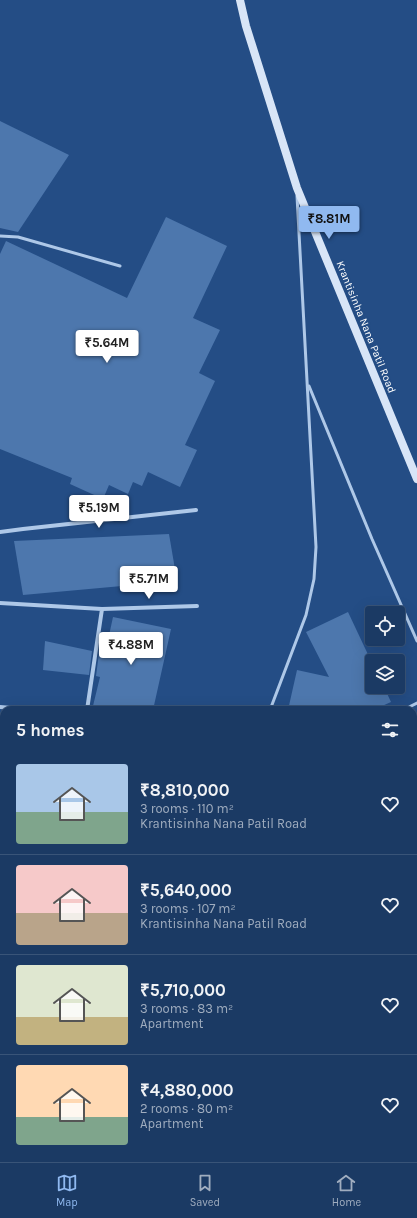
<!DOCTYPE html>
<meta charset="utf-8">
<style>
body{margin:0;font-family:Karla,sans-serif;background:#28456d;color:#f1f3f6;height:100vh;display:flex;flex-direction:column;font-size:15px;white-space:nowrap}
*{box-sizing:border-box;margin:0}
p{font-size:13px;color:#a0adbf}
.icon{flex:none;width:22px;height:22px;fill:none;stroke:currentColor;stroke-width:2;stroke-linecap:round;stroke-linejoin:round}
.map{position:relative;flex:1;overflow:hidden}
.details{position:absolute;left:0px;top:706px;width:417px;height:456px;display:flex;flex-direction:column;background:#1b3a64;border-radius:12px 12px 0 0;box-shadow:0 4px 16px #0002,0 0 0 1px #395478}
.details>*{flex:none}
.fabs{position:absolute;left:365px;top:606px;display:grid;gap:8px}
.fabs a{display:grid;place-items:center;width:40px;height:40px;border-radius:4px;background:#1b3a64;box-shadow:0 4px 16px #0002,0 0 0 1px #395478;font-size:20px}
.price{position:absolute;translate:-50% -34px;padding:0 9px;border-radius:4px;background:#fff;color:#222;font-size:13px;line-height:26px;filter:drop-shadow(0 1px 2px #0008)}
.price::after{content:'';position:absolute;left:50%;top:24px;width:12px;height:9px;margin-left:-6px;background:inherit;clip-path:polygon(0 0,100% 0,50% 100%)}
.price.active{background:#90b9f0;color:#111}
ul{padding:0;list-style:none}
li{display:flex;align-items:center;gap:12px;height:100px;padding:0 16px}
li+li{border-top:1px solid #395478}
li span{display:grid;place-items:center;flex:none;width:112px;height:80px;border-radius:4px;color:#555}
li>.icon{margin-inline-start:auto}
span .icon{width:48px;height:48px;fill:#fffc;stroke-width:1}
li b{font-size:17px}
h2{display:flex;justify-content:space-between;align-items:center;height:48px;padding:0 16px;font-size:17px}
.tabs{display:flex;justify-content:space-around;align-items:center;height:56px;border-top:1px solid #395478;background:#1b3a64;font-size:11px;color:#a0adbf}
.tabs a{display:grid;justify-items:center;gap:2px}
.tabs .active{color:#90b9f0}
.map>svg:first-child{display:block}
.building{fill:#4d77ad}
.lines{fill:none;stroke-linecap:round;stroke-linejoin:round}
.lane{stroke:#aec8e8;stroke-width:3}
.street{stroke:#aec8e8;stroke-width:4}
.secondary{stroke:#d8e5f7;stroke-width:8}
.primary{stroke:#f0f5fe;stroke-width:10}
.labels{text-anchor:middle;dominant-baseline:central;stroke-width:4;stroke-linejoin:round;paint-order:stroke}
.street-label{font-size:11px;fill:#fff;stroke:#244d85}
</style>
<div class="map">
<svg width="417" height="1162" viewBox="0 0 417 1162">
<rect width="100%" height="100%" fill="#244d85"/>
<g class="building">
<polygon points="0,121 69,155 18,232 0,228"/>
<polygon points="166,217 227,246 193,318 220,330 199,373 215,381 185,445 197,450 180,487 148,472 142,486 133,482 128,494 109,485 103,499 70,484 72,478 0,449 0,254 6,241 127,298"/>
<polygon points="169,534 177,581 23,595 14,541"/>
<polygon points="348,612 372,663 372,687 384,687 391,702 373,710 288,710 297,670 329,677 306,632"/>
<polygon points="113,617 171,629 153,710 92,710 100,677 96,676 99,653 105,654"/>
<polygon points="45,641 92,651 89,675 43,670"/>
</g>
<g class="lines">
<g class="lane">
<polyline points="0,236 18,237 120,266"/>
<polyline points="309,386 372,539 417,641"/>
<polyline points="270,710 306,615 314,579 316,547 297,196"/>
<polyline points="403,710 417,703"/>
<polyline points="413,1088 417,1085"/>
<polyline points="413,1120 417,1117"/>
<polyline points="58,1162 60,1158"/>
<polyline points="325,1162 329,1158"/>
<polyline points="362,1162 366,1158"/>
</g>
<g class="street">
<polyline points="0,532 23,529 196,510"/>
<polyline points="0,603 102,609 87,710"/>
<polyline points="102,609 197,606"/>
<polyline points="0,707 37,710"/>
<polyline points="0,899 4,899"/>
</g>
<polyline class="secondary" points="240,0 246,26 297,188 417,479"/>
<g class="primary">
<polyline points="413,1013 417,1011"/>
<polyline points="413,1067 417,1064"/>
<polyline points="221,1162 225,1158"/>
<polyline points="293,1162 297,1158"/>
<polyline points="408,1162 417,1155"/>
</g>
</g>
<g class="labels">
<g class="street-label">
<text transform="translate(366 327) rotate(68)">Krantisinha Nana Patil Road</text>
</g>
</g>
</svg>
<div class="fabs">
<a><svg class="icon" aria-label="locate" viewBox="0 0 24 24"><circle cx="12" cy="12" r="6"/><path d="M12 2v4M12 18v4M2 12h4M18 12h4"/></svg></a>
<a><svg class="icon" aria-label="layers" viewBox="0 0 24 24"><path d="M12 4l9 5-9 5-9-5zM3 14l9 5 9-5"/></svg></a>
</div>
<b class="price active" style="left:329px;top:240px">₹8.81M</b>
<b class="price" style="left:107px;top:364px">₹5.64M</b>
<b class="price" style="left:99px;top:529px">₹5.19M</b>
<b class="price" style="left:149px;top:600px">₹5.71M</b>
<b class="price" style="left:131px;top:666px">₹4.88M</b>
<section class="details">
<h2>5 homes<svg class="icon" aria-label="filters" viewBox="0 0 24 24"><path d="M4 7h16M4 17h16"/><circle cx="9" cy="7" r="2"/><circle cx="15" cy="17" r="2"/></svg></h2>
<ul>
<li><span style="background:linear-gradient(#a9c7e8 60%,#7fa58c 0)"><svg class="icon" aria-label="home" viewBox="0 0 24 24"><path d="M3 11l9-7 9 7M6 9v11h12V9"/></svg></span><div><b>₹8,810,000</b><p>3 rooms · 110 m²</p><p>Krantisinha Nana Patil Road</p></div><svg class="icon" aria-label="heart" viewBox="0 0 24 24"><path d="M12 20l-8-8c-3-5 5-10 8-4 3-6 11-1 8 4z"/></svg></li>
<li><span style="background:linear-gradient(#f6c9c9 60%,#b9a48a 0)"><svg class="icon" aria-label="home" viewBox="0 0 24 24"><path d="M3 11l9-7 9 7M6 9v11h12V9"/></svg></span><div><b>₹5,640,000</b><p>3 rooms · 107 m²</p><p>Krantisinha Nana Patil Road</p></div><svg class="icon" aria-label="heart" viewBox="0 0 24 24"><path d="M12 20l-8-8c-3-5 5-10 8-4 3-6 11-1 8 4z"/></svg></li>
<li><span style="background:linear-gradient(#dfe7d0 65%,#c2b280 0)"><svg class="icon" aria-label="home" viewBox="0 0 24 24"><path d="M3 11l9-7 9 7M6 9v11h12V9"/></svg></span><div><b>₹5,710,000</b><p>3 rooms · 83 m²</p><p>Apartment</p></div><svg class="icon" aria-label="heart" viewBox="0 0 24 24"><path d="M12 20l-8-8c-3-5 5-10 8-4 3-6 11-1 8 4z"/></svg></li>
<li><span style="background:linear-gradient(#ffd9b3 65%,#7fa58c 0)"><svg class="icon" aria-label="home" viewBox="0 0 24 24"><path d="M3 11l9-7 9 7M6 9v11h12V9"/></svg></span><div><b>₹4,880,000</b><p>2 rooms · 80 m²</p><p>Apartment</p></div><svg class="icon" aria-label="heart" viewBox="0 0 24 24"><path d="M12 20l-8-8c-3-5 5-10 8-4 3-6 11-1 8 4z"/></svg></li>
</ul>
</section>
</div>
<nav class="tabs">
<a class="active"><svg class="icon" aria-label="map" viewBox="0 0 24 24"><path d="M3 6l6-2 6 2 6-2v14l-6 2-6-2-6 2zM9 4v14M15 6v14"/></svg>Map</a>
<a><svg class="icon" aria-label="saved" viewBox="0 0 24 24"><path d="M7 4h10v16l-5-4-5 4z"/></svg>Saved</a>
<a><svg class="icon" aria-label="home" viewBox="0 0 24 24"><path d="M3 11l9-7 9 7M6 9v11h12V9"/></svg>Home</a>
</nav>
